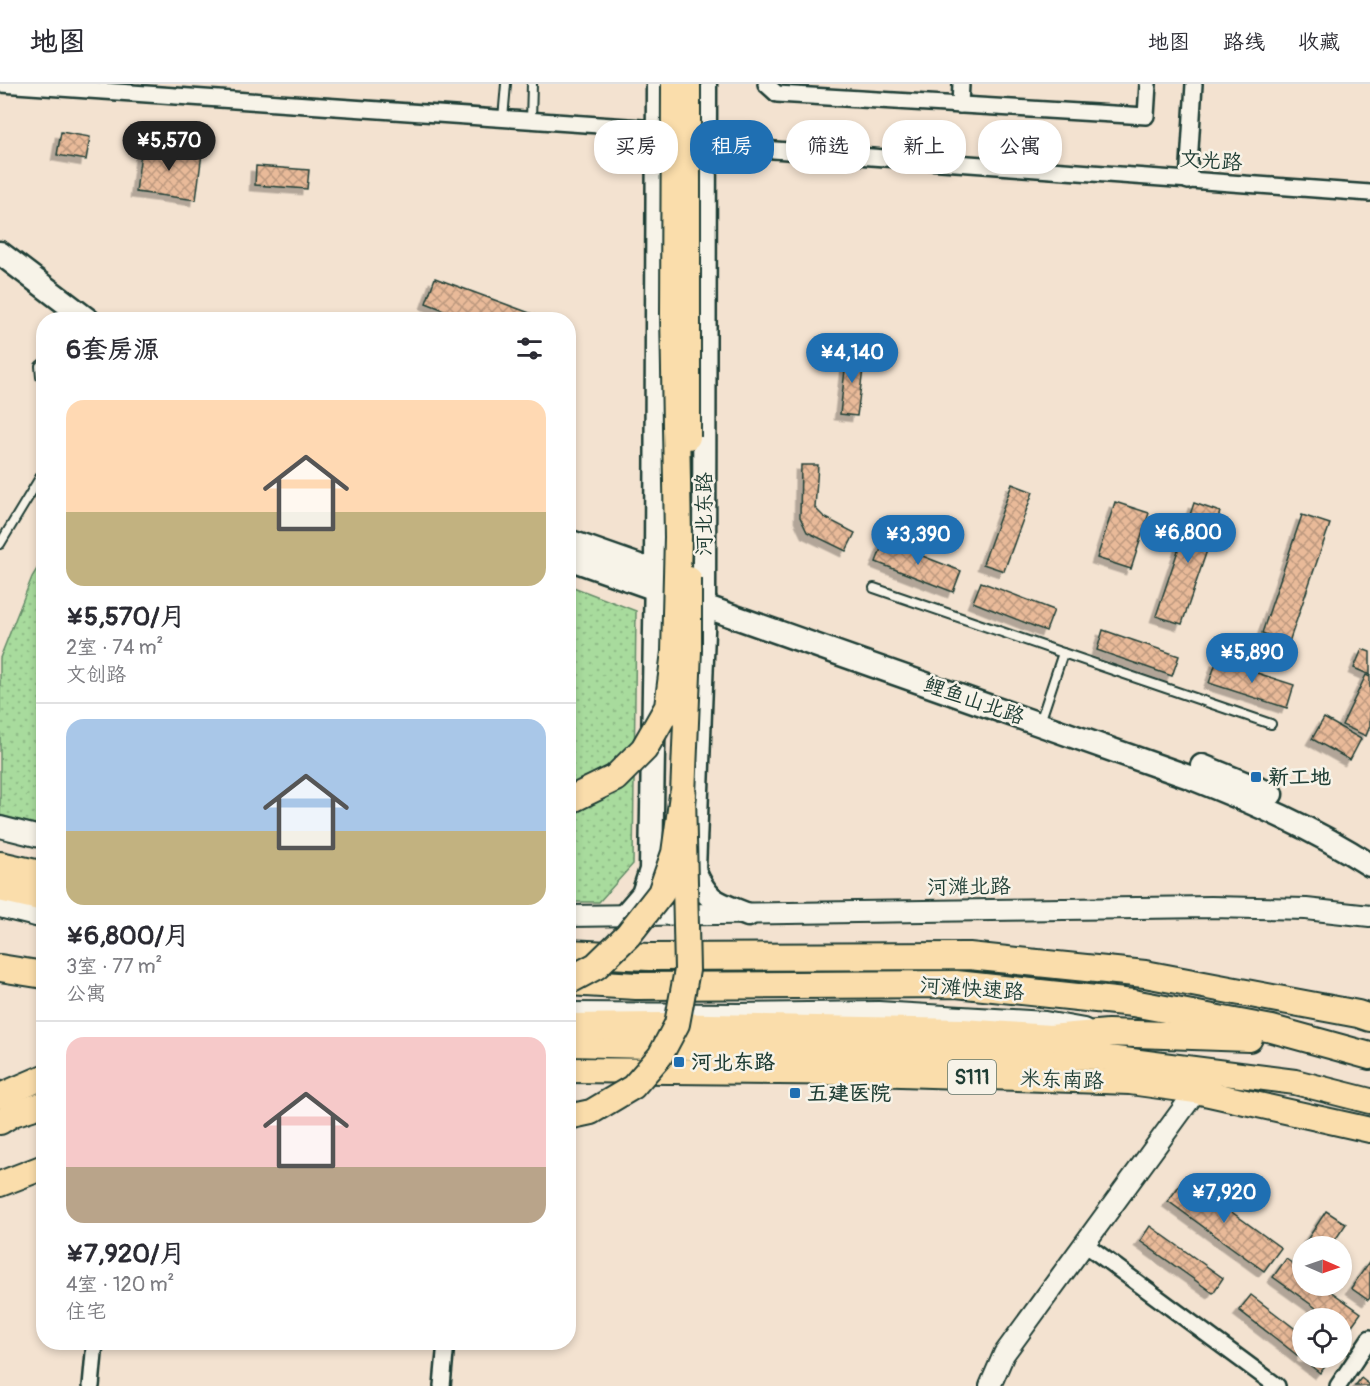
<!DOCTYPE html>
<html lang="zh">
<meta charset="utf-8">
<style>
body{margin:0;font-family:Pangolin,"LXGW WenKai TC",sans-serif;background:#f2f2f3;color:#2b2b33;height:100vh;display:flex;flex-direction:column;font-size:22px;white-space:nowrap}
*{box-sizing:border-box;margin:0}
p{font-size:20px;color:#7c7c81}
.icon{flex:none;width:33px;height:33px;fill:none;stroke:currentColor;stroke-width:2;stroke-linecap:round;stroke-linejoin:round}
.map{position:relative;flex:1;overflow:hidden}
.sheet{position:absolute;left:36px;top:228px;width:540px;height:1038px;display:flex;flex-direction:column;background:#fff;border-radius:24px;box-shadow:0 3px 9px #0003}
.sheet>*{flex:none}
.guide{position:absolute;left:594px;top:36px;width:570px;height:54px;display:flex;gap:12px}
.needle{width:39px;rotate:92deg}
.controls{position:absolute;left:1292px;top:1152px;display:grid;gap:12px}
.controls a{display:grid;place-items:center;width:60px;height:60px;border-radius:50%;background:#fff;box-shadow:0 3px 9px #0003;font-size:30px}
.price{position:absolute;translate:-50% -51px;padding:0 14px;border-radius:21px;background:#1f6fb2;color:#fff;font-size:20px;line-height:39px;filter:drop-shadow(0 2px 3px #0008)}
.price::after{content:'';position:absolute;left:50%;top:36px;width:18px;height:14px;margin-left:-9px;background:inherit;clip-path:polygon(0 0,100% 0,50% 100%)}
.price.current{background:#222;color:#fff}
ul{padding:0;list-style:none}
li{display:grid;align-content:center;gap:12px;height:318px;padding:0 30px}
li+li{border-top:2px solid #e1e1e2}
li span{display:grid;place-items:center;height:186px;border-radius:18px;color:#555}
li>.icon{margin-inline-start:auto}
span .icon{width:108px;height:108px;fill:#fffc;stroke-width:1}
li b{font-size:26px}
h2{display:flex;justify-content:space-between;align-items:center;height:72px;padding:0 30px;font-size:26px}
.pill{padding:0 21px;border-radius:24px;background:#fff;box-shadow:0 3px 9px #0003;font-size:21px;line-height:54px}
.pill.current{background:#1f6fb2;color:#fff}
header{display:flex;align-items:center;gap:36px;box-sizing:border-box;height:84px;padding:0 30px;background:#fff;border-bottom:2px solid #e1e1e2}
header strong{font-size:28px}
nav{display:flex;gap:33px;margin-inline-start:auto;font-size:21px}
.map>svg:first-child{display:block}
.park{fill:url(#park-dots);stroke:#648c68;stroke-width:1.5}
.building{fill:url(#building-cross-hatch);stroke:#1f3d34;stroke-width:1.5;filter:url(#shadow)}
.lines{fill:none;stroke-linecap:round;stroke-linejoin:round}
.service-casing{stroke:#1f3d34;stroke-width:12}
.minor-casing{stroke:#1f3d34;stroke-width:20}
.tertiary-casing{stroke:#1f3d34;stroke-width:24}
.secondary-casing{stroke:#1f3d34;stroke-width:27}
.primary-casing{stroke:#1f3d34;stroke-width:28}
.trunk-casing{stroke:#1f3d34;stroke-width:30}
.service{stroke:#f7f3e8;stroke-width:8}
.minor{stroke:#f7f3e8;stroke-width:15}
.tertiary{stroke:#f7f3e8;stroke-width:20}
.secondary{stroke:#f7f3e8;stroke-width:22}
.primary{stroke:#faddab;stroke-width:24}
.trunk{stroke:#faddab;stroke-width:26}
.primary-bridge-casing{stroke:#1f3d34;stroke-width:28;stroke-linecap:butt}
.trunk-bridge-casing{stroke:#1f3d34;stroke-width:30;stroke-linecap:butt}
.primary-bridge{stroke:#faddab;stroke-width:24}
.trunk-bridge{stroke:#faddab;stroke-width:26}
.poi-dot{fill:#1f6fb2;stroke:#f7f3e8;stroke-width:2}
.labels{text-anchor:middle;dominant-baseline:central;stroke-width:5;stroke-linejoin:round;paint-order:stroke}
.shield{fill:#f7f3e8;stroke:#60746a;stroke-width:1.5}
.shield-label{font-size:20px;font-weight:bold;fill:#1f3d34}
.street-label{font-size:21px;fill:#1f3d34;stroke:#f7f3e8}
.poi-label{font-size:21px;font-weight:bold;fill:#1f3d34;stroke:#f7f3e8;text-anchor:start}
</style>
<header>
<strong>地图</strong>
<nav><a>地图</a><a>路线</a><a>收藏</a></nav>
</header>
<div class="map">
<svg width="1370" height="1302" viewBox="0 0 1370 1302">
<defs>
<pattern id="park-dots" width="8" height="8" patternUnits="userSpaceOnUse" patternTransform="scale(1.5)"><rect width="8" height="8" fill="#a8db9d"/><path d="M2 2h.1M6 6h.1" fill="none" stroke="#90bd88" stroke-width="1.8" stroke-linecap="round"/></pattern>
<pattern id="building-cross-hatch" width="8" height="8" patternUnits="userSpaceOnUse" patternTransform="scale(1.5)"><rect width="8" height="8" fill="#e9ba99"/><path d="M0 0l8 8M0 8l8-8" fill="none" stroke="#bc987e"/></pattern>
<filter id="shadow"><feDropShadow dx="-5.5" dy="5.5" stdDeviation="0" flood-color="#0004"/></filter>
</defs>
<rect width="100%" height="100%" fill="#f3e2d0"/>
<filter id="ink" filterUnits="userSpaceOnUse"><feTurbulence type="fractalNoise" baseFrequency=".0167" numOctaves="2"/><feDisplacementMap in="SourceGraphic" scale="12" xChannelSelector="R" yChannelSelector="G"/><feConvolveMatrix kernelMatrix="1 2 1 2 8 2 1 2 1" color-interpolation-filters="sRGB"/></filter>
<g filter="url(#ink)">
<g class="park">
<polygon points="43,475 43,742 0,731 0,574 32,493"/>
<polygon points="568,501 636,527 633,780 599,818 569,818"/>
</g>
<g class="building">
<polygon points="61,48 90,53 86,76 57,71"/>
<polygon points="142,61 202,69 196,116 136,108"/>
<polygon points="256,82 309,86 307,105 255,101"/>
<polygon points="435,194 546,235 546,236 470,236 426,219"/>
<polygon points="847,268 865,270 857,332 840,330"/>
<polygon points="801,381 818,381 815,424 824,433 855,449 846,467 807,448 800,433"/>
<polygon points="1012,400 1033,408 1004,487 983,480"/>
<polygon points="1115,418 1149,429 1131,485 1097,474"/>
<polygon points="1194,419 1220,428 1182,540 1156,532"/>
<polygon points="1302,431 1330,440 1289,558 1262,549"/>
<polygon points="884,457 961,487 953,508 876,478"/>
<polygon points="981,498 1054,526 1046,547 973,518"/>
<polygon points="1103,546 1179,572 1172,592 1097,566"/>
<polygon points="1362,565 1370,568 1370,591 1354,584"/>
<polygon points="1217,576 1294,601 1287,624 1209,599"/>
<polygon points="1366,591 1370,593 1370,642 1366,652 1342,641"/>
<polygon points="1324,634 1361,655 1350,676 1312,655"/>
<polygon points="1185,1094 1281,1164 1264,1187 1168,1117"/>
<polygon points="1326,1127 1346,1140 1331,1162 1303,1162"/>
<polygon points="1150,1142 1223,1194 1213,1209 1140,1157"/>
<polygon points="1286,1175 1302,1186 1302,1202 1323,1202 1361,1229 1348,1247 1341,1242 1341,1234 1330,1234 1273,1193"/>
<polygon points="1370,1177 1370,1214 1368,1216 1351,1204"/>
<polygon points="1251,1211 1302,1250 1302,1274 1332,1274 1320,1289 1239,1226"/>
<polygon points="1361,1294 1370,1301 1370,1302 1355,1302"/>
</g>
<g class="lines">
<g class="service-casing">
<g id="service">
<polyline points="503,35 506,0"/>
<polyline points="531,37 532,0"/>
<polyline points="44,279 40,282 41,293 44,296"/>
<polyline points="0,460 44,387"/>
<polyline points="874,504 1063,569"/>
<polyline points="1040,638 1063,569 1271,640"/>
</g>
</g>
<g class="minor-casing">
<g id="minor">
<polyline points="1,0 657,45 666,48"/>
<polyline points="766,0 777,10 1146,32 1148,0"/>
<polyline points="960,21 961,0"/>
<polyline points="697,58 705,61 1370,109"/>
<polyline points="1188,97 1194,0"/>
<polyline points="1085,1160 1277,1302"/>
<polyline points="91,1302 95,1258"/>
<polyline points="442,1302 446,1258"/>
<polyline points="1338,1302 1370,1254"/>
</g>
</g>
<g class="tertiary-casing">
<g id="tertiary">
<polyline points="0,743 44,754"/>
<polyline points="0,823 44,834"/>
<polyline points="568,832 1211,823 1306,825 1370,832"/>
<polyline points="568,929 740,930 878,928 1045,938 1084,945"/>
<polyline points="990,1302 1004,1270 1196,1007"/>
</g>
</g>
<g class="secondary-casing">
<g id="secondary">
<path d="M705 0 704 521 694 786C708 819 716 818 748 831"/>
<polyline points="0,169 88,236"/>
<polyline points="568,457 693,501"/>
<path d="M568 474 1189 693C1252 718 1313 744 1370 781"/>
<polyline points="1202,682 1271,710"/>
<polyline points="624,832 643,810 651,786 656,487 658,0"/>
</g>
</g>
<g class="primary-casing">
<g id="primary">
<polyline points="568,960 1100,973 1295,998 1370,1017"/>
<polyline points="568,986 872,989 1130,998 1196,1007 1370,1046"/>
<polyline points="0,1012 44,993"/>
<polyline points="0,1038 13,1030 44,1020"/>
<polyline points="0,1100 44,1083"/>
</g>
</g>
<g class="trunk-casing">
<g id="trunk">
<polyline points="0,781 44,791"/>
<polyline points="0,804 44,814"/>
<polyline points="568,869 649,873 969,872 1145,890 1358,930 1370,934"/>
<polyline points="0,884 44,891"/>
<polyline points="568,898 636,902 956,900 1133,919 1272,945 1370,972"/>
<polyline points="568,943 662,942 962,948 1050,954 1108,949 1249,954"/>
</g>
</g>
<use href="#service" class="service"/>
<use href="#minor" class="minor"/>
<use href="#tertiary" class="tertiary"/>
<use href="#secondary" class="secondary"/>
<use href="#primary" class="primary"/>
<use href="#trunk" class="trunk"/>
<g class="primary-bridge-casing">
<g id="primary-bridge">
<polyline points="688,0 688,353"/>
<polyline points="568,1033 591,1028 633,1003 660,972 677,940 687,886 683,711 689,566 689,495"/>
</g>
</g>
<g class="trunk-bridge-casing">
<g id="trunk-bridge">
<polyline points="568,717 615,694 644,665 668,623 675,568 678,453 674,230 675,0"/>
<polyline points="568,897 596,882 628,851 661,809 675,769 683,711"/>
</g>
</g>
<use href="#primary-bridge" class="primary-bridge"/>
<use href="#trunk-bridge" class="trunk-bridge"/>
</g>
</g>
<g class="poi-dot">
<rect x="1250" y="687" width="12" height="12" rx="3"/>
<rect x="673" y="972" width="12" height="12" rx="3"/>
<rect x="789" y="1003" width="12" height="12" rx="3"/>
</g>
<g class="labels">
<rect class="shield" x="948" y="976" width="48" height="34" rx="4.5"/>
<g class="shield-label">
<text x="972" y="993">S111</text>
</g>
<g class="street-label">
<text transform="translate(1211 77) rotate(4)">文光路</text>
<text transform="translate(704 430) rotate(-90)">河北东路</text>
<text transform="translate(974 617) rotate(19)">鲤鱼山北路</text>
<text transform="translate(969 803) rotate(-1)">河滩北路</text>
<text transform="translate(972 905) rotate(4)">河滩快速路</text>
<text transform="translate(1062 996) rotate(2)">米东南路</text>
</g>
<g class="poi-label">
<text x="1268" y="693">新工地</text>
<text x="691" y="978">河北东路</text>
<text x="807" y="1009">五建医院</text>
</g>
</g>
</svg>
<div class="controls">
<a><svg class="needle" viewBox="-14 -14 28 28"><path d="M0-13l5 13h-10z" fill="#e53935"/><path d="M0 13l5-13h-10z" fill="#7c7c81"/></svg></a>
<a><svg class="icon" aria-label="locate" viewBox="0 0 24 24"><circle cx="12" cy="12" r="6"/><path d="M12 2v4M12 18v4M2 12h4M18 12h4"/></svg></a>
</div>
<b class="price current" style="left:169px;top:88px">¥5,570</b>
<b class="price" style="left:852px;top:300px">¥4,140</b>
<b class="price" style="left:1188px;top:480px">¥6,800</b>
<b class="price" style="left:918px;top:482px">¥3,390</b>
<b class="price" style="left:1252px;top:600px">¥5,890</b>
<b class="price" style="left:1224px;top:1140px">¥7,920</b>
<div class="guide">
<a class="pill">买房</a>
<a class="pill current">租房</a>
<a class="pill">筛选</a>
<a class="pill">新上</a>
<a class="pill">公寓</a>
</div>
<section class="sheet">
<h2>6套房源<svg class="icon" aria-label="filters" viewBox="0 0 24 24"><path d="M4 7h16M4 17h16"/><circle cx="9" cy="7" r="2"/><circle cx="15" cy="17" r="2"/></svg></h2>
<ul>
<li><span style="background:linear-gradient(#ffd9b3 60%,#c2b280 0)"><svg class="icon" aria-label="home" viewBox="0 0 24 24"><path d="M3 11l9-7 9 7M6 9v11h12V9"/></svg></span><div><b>¥5,570/月</b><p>2室 · 74 m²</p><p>文创路</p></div></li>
<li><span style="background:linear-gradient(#a9c7e8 60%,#c2b280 0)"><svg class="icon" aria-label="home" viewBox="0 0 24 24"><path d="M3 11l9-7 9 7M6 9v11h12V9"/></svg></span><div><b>¥6,800/月</b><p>3室 · 77 m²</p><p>公寓</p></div></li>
<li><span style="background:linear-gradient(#f6c9c9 70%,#b9a48a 0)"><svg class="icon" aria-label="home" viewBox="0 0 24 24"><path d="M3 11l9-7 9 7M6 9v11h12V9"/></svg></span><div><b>¥7,920/月</b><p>4室 · 120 m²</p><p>住宅</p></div></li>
</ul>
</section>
</div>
